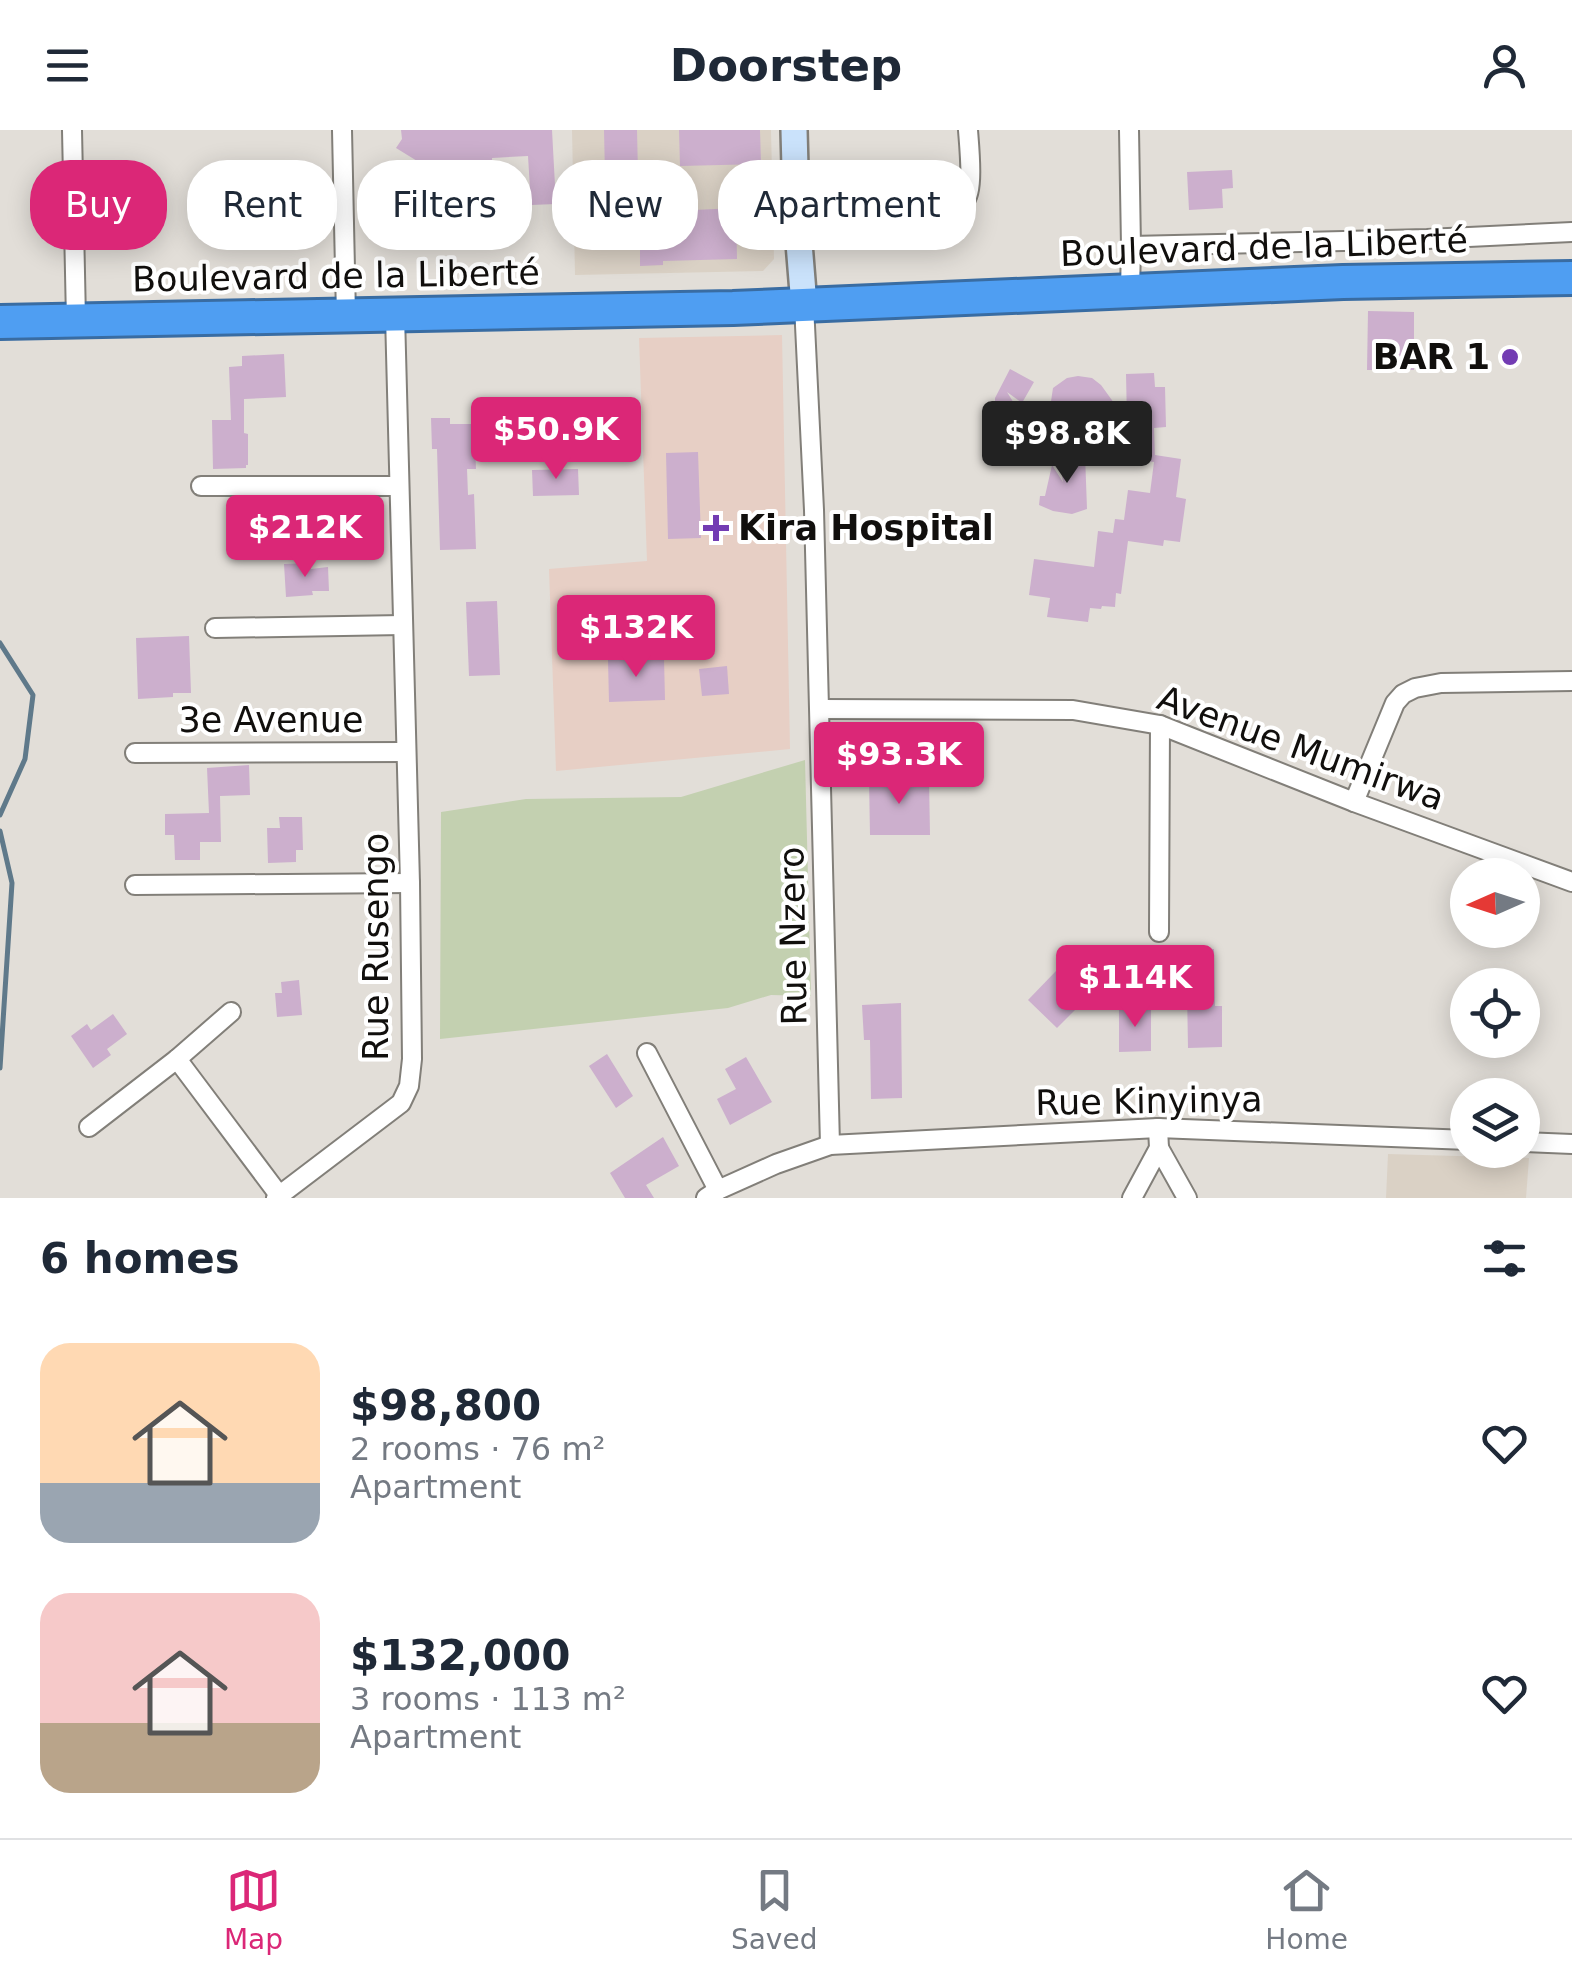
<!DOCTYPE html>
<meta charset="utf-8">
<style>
body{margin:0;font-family:"DejaVu Sans",sans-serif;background:#f6f6f7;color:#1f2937;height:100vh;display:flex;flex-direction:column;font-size:38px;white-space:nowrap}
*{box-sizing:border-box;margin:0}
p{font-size:32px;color:#747a83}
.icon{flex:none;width:55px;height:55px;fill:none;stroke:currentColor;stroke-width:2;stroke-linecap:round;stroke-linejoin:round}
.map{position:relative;height:1068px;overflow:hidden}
.panel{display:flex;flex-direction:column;background:#fff;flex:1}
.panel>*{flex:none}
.top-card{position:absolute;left:30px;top:30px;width:1000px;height:90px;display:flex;gap:20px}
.needle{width:65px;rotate:267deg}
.buttons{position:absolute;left:1450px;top:728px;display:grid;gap:20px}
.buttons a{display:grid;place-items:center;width:90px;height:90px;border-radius:50%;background:#fff;box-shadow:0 5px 25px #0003;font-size:50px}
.price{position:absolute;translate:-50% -85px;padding:0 22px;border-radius:10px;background:#db2777;color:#fff;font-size:32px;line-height:65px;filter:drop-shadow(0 2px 5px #0008)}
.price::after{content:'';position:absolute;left:50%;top:60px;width:30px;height:22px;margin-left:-15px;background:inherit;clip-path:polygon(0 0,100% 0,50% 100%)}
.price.on{background:#222;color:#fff}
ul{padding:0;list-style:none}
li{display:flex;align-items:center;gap:30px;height:250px;padding:0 40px}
li span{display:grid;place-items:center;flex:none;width:280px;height:200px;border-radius:30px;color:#555}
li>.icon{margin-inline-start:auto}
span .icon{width:120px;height:120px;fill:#fffc;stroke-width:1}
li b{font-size:42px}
h2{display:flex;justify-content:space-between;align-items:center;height:120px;padding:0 40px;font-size:42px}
.chip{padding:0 35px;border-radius:40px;background:#fff;box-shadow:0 5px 25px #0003;font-size:35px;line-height:90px}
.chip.on{background:#db2777;color:#fff}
header{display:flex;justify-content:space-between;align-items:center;height:130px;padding:0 40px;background:#fff;font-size:45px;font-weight:700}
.dock{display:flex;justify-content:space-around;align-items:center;height:140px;border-top:2px solid #e0e1e3;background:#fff;font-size:28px;color:#747a83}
.dock a{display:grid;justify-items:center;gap:5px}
.dock .on{color:#db2777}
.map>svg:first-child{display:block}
.built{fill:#dad1c5}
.medical{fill:#e7cfc5}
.green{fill:#c3d0b0}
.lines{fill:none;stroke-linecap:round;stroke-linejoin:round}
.stream{stroke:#5f798a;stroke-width:5}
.building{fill:#ccafcd}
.street-casing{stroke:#827f79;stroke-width:22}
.secondary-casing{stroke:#827f79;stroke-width:30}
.highway-casing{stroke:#396ca2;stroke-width:38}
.street{stroke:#fff;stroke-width:18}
.secondary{stroke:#cae2fb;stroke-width:25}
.highway{stroke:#4f9ef2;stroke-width:32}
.poi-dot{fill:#733cb3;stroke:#fff;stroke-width:4}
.labels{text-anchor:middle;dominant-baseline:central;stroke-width:8;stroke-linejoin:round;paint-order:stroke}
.street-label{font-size:35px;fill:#110f0d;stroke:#fff}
.poi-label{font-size:35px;font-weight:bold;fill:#110f0d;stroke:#fff;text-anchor:end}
</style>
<header><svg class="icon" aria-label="menu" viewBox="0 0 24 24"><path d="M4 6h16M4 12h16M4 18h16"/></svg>Doorstep<svg class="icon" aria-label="person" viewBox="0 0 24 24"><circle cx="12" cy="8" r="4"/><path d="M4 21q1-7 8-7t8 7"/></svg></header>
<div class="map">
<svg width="1572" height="1068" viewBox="0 0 1572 1068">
<rect width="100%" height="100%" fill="#e2ded8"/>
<g class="built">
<polygon points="572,0 771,0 774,129 763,141 575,145"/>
<polygon points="1388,1024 1529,1028 1526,1068 1386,1068"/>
</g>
<polygon class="medical" points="782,205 790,619 556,641 549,439 647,431 639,208"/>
<polygon class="green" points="805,630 811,866 771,865 728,878 440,909 441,682 526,669 681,667"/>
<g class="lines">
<g class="stream">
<polyline points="0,513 33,565 25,629 0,685"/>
<polyline points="0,701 12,753 0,938"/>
</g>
</g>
<g class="building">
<polygon points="401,0 552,0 556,74 531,75 528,26 492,28 495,86 466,87 465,64 436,66 435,42 396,18 402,9"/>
<polygon points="604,0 637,0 638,44 605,45"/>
<polygon points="679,0 760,0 761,34 680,36"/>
<polygon points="1232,40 1233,58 1222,59 1223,78 1189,80 1187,42"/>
<polygon points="614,45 615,104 585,105 583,46"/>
<polygon points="736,78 737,129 663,131 663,135 640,136 640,118 632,118 632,105 637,105 642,91 649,88 674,99 673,81"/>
<polygon points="1368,181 1414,182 1414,240 1367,240"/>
<polygon points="284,224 286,267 244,269 244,303 248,304 248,335 246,335 246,338 213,339 212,290 231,290 229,237 242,236 242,226"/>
<polygon points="1010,239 1034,252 1022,273 1007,262 1033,304 1011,318 995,291 995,268"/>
<polygon points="1154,243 1155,257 1165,257 1166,297 1154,298 1155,328 1155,325 1181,329 1176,367 1186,369 1180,412 1164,410 1163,416 1128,411 1121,464 1116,463 1115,477 1102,476 1101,479 1090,478 1088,492 1047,487 1050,468 1029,465 1034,429 1094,437 1098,401 1113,403 1115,389 1124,390 1128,360 1150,363 1154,332 1122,328 1121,286 1095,306 1087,308 1085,321 1057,299 1058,288 1052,292 1050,278 1053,258 1067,248 1078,246 1092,248 1101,255 1127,291 1126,244"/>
<polygon points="431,288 450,288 450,294 474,294 476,339 467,339 468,365 474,364 476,419 440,420 437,319 432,319"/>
<polygon points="698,322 701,408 668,409 666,323"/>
<polygon points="1058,322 1085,324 1087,379 1072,384 1053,381 1039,375 1040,366 1045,366 1052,335 1063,352"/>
<polygon points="578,339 579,365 533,366 532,340"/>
<polygon points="310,433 311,439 328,437 329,461 312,461 313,465 286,467 284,434"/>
<polygon points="497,471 500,545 469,546 466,472"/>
<polygon points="189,506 191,563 173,563 173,567 138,569 136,508"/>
<polygon points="664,528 665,570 609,572 608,530"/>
<polygon points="727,536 729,564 702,566 699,539"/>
<polygon points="249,635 250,665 220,666 221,712 200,712 200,730 175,730 174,705 165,705 165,684 209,683 207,638"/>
<polygon points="869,649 929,649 930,705 870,705"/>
<polygon points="279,687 302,687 303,720 296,720 296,732 268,733 267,698 280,698"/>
<polygon points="1112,815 1153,819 1150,854 1109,850"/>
<polygon points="1180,819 1214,819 1215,876 1222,876 1222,917 1188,918 1187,860 1180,860"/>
<polygon points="1056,841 1085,870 1057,898 1028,870"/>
<polygon points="299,850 302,885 277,887 275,863 282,863 281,852"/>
<polygon points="901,873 902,968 871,969 870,910 864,910 862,875"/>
<polygon points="1119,879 1151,879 1151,921 1119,922"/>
<polygon points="113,884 127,904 107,919 111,925 93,938 71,906 87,894 91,900"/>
<polygon points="607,924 633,966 616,978 589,936"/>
<polygon points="746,927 772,972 730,995 717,969 736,959 725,939"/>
<polygon points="663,1007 679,1036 646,1055 654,1068 625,1068 610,1043"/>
</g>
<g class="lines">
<g class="street-casing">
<g id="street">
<polyline points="72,0 76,190"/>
<polyline points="342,0 346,186"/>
<polyline points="1129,0 1131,116 1130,161"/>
<path d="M796 76 957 73C959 72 963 72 965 70 974 62 969 14 968 0"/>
<polyline points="1131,116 1427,109 1572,102"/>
<polyline points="804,175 814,380 830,1015"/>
<polyline points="201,356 399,356"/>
<polyline points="215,498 403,495"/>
<polyline points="820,579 1073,580 1160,595 1354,672 1572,752"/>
<polyline points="135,623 406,622"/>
<polyline points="1354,672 1395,573 1403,564 1415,558 1441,553 1572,551"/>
<polyline points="135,755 410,753"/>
<polyline points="1159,802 1160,595"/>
<polyline points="647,923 718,1060"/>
<polyline points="177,929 279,1065"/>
<polyline points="89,997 177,929 231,882"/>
<polyline points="1522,1012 1572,1014"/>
<polyline points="1159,1018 1187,1068"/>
<polyline points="276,1068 401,973 409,956 412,929 410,753 395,185"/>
<polyline points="706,1068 718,1060 776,1034 830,1015 1158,998 1468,1010"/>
<polyline points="1132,1068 1159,1018 1158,998"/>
</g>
</g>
<g class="secondary-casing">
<polyline id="secondary" points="794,0 796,76 804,175"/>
</g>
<g class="highway-casing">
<polyline id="highway" points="0,192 733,178 1343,152 1572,148"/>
</g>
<use href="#street" class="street"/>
<use href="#secondary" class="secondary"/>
<use href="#highway" class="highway"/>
</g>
<g class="poi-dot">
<circle cx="1510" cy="227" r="10"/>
<path d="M711 383h10v10h10v10h-10v10h-10v-10h-10v-10h10z"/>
</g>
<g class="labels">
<g class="street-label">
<text transform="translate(1264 117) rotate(-2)">Boulevard de la Liberté</text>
<text transform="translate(336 146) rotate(-1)">Boulevard de la Liberté</text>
<text x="271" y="590">3e Avenue</text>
<text transform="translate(1301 618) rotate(20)">Avenue Mumirwa</text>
<text transform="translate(793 806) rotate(-91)">Rue Nzero</text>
<text transform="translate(376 817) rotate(-90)">Rue Rusengo</text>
<text transform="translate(1149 971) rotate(-1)">Rue Kinyinya</text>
</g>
<g class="poi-label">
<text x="1490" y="227">BAR 1</text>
<text x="738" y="398" text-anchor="start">Kira Hospital</text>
</g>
</g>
</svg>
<div class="buttons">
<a><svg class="needle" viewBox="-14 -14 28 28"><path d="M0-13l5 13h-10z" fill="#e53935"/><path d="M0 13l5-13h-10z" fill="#747a83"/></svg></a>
<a><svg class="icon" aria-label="locate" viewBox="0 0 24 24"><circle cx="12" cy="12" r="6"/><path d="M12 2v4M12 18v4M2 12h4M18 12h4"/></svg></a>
<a><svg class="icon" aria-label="layers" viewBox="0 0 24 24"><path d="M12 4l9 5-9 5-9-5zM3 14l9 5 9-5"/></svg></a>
</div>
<b class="price" style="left:556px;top:352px">$50.9K</b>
<b class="price on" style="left:1067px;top:356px">$98.8K</b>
<b class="price" style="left:305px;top:450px">$212K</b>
<b class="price" style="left:636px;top:550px">$132K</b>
<b class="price" style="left:899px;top:677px">$93.3K</b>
<b class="price" style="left:1135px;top:900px">$114K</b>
<div class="top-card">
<a class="chip on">Buy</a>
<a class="chip">Rent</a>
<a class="chip">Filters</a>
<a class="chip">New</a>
<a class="chip">Apartment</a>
</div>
</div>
<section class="panel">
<h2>6 homes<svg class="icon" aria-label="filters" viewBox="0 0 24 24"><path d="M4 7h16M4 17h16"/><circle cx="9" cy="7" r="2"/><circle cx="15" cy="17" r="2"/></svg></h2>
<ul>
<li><span style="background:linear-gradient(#ffd9b3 70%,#9aa5b1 0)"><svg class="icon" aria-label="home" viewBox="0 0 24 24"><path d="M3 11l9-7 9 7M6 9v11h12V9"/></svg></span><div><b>$98,800</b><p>2 rooms · 76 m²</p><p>Apartment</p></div><svg class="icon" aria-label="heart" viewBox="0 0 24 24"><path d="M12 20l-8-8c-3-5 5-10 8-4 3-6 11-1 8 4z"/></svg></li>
<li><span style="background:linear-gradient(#f6c9c9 65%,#b9a48a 0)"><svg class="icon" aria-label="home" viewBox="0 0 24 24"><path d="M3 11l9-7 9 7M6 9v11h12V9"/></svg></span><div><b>$132,000</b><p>3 rooms · 113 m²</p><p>Apartment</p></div><svg class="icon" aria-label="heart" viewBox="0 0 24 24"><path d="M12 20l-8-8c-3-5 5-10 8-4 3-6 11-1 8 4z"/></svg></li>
</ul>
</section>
<nav class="dock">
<a class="on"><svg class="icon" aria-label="map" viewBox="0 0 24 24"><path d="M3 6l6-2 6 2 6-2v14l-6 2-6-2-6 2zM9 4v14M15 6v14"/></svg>Map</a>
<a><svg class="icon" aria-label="saved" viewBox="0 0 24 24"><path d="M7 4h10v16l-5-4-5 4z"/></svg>Saved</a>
<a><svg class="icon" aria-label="home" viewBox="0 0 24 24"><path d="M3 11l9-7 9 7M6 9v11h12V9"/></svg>Home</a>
</nav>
